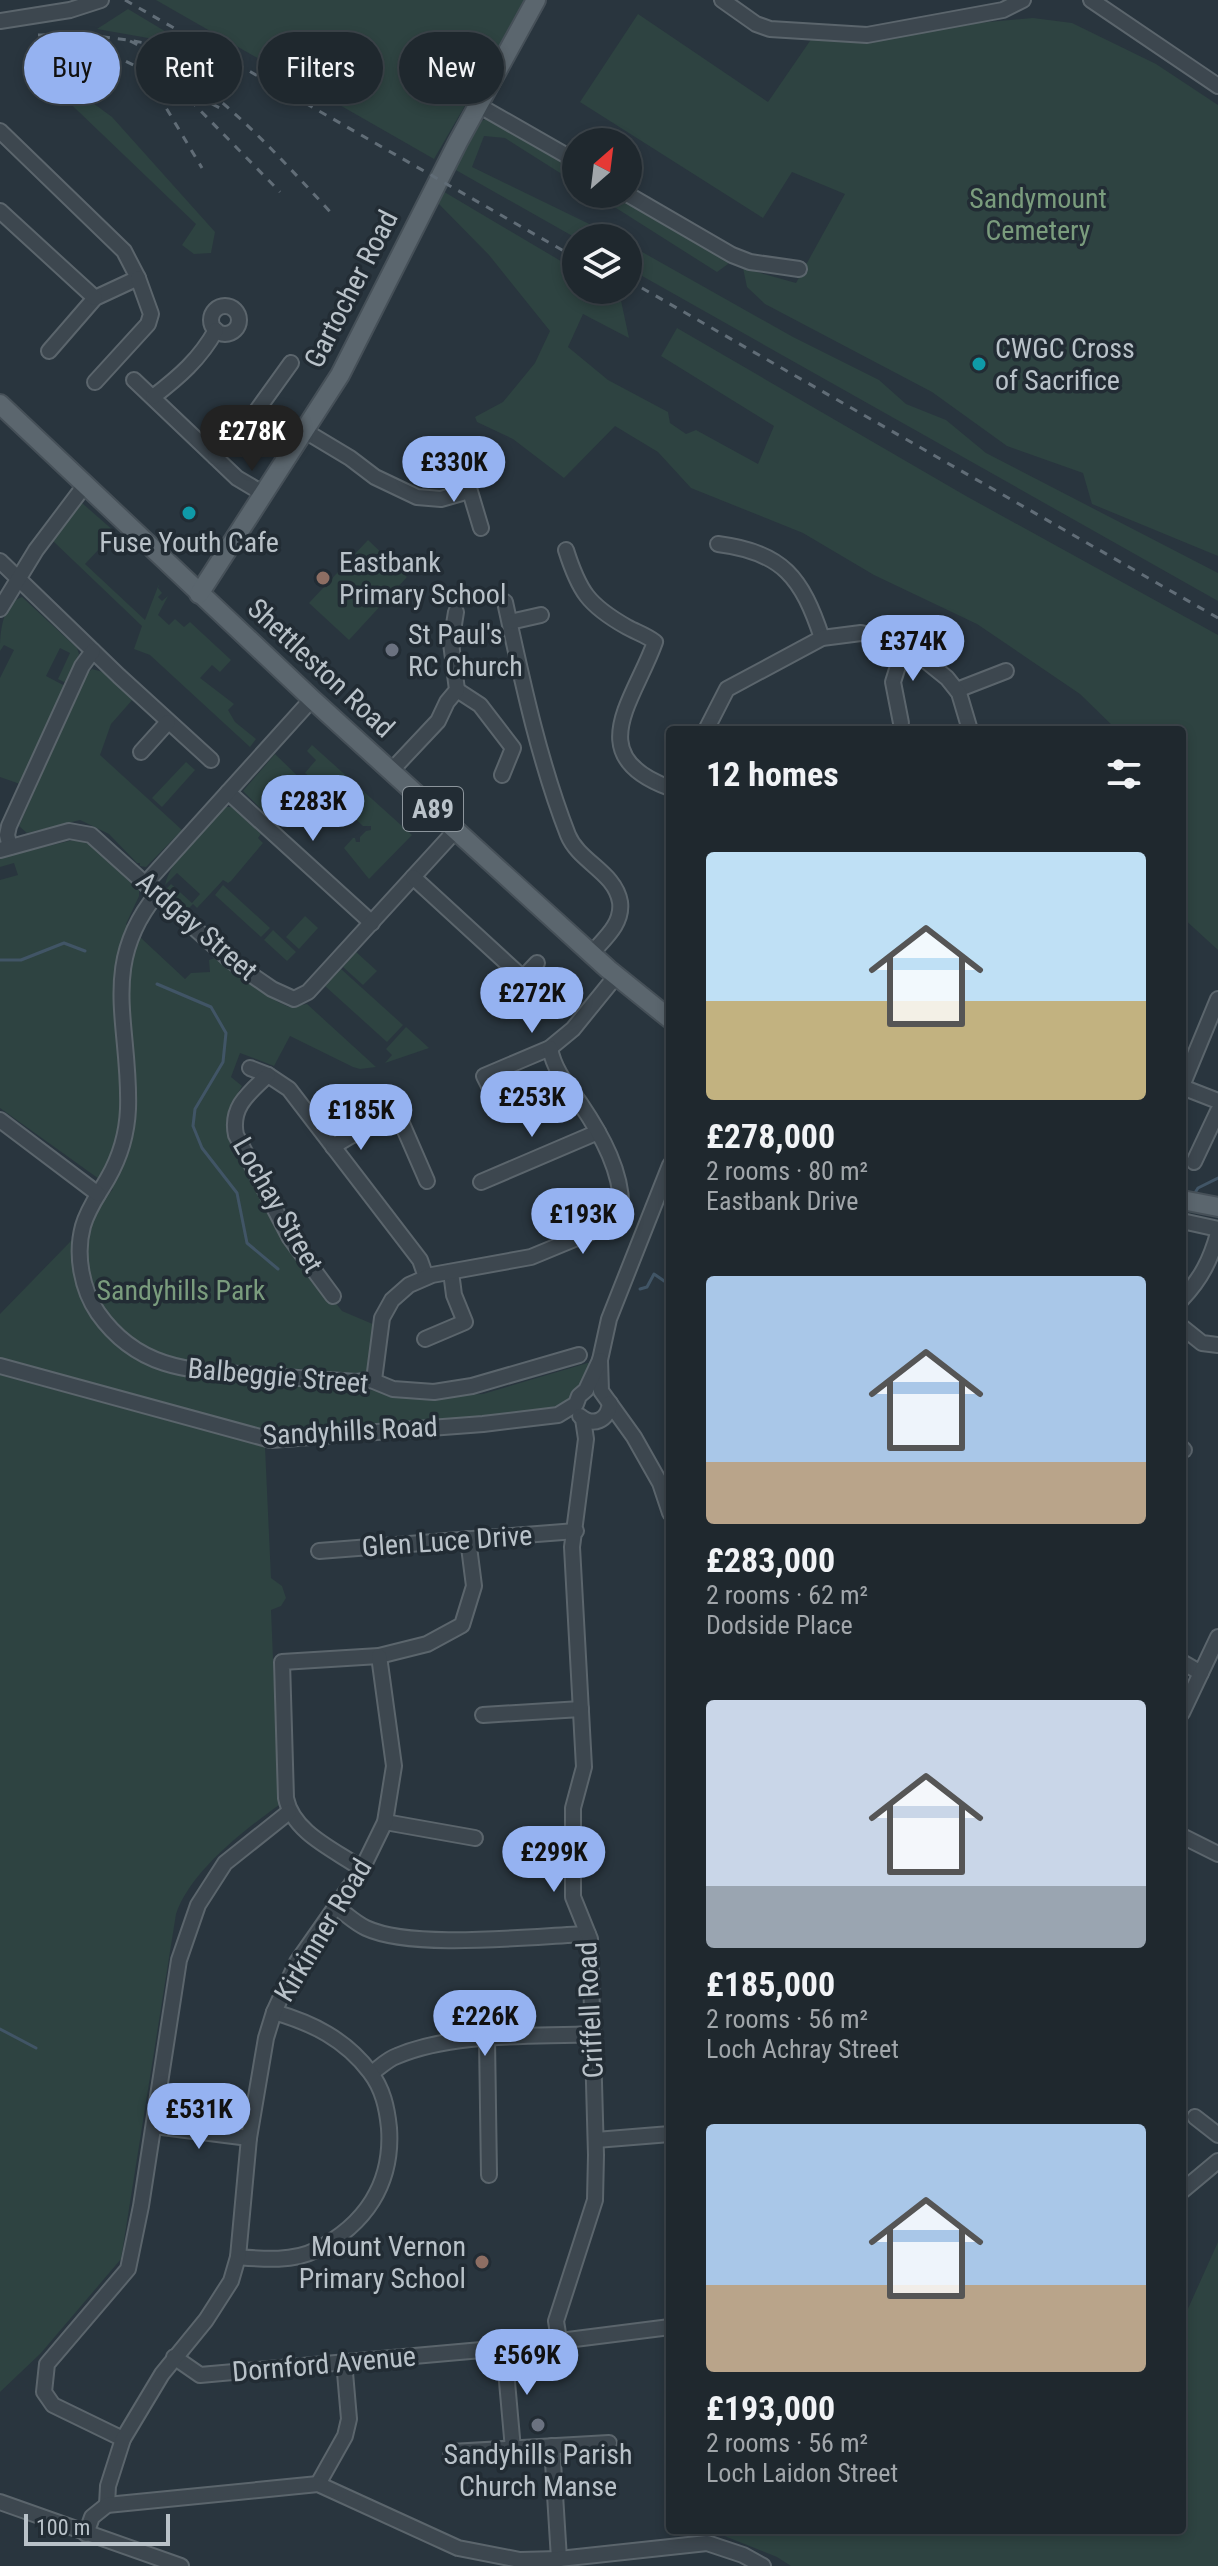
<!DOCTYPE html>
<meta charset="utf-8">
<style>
body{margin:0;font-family:"Roboto Condensed",sans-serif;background:#273036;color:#f1f3f6;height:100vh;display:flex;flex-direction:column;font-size:30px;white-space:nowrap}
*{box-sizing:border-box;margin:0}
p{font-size:26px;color:#a1a6aa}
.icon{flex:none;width:44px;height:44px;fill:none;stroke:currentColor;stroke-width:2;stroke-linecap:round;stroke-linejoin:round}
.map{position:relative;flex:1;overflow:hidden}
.side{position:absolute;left:666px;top:726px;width:520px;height:1808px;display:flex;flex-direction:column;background:#1f282e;border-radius:8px;box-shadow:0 4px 12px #0003,0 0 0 2px #3c444a}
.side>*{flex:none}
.top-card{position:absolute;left:24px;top:32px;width:522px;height:72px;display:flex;gap:16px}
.needle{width:52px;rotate:28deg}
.tools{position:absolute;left:562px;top:128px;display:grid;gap:16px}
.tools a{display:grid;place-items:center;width:80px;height:80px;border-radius:50%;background:#1f282e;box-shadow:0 4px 12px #0003,0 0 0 2px #3c444a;font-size:40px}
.scale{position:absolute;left:24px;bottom:20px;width:146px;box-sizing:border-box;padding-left:8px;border:4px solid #b9c2c9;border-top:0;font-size:22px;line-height:28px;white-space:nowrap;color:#b9c2c9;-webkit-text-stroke:6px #222c34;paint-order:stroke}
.price{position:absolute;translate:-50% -68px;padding:0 18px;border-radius:28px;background:#95b2f1;color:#111;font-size:26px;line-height:52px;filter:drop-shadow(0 2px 4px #0008)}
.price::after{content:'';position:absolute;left:50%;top:48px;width:24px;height:18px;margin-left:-12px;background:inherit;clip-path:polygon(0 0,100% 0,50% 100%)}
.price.active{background:#222;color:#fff}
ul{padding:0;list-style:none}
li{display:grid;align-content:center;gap:16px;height:424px;padding:0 40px}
li span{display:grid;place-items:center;height:248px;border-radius:8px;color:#555}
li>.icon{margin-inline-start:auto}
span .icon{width:144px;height:144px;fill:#fffc;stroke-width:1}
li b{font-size:34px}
h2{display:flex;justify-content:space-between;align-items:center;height:96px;padding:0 40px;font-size:34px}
.pill{padding:0 28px;border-radius:36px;background:#1f282e;box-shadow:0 4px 12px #0003,0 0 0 2px #3c444a;font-size:28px;line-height:72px}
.pill.active{background:#95b2f1;color:#111}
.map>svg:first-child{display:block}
.green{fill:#2e4341}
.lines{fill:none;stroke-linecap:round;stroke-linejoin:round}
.stream{stroke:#415566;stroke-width:3}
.minor-casing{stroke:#5b656c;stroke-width:18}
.major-casing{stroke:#465058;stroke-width:22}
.minor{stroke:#3d474f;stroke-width:14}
.major{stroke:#5b666e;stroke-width:18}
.rail{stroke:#616d77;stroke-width:3;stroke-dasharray:8 8;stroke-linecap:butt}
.culture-dot{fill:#0f9aa8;stroke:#222c34;stroke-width:3}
.education-dot{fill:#8d6e63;stroke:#222c34;stroke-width:3}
.worship-dot{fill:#6b7280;stroke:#222c34;stroke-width:3}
.labels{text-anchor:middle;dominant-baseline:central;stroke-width:7;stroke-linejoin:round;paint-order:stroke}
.shield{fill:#222c34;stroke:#8c959c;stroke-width:2}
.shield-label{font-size:26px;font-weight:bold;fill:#b9c2c9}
.park-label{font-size:28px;fill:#7a9c7d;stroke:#222c34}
.street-label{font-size:28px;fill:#b9c2c9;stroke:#222c34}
.poi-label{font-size:28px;fill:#b9c2c9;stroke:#222c34;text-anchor:start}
</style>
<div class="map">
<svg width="1218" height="2566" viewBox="0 0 1218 2566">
<rect width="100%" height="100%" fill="#29353e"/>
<g class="green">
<polygon points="156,0 526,0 434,159"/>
<polygon points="128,9 188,45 97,29"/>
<polygon points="638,14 768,102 812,38 875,41 936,28 978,23 1033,18 1072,23 1156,64 1218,105 1218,556 1092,504 1083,473 1007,446 932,392 765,304 747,287 743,268 796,283 845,194 792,172 763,218 580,102"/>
<polygon points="35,61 112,117 215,232 211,253 194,254 182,245 196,224 30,65"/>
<polygon points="488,118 576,169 576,183 505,138 484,136 472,167 618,238 576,238 454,169 475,124"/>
<polygon points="441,190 576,270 576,290 611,290 620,296 629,338 583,314 568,347 608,380 668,412 670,423 686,434 696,430 758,464 774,426 661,356 677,328 966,496 1218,635 1218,950 1182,917 1182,730 1117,730 1080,694 977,624 874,575 803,533 691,488 658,452 615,426 564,478 513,439 477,422 475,417 503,402 535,363 550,331 489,255 436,201"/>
<polygon points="594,194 619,194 727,256 728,264 717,272"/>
<polygon points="628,244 793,337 879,380 906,404 946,420 986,453 1218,573 1218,601 628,268"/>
<polygon points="82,503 115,532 85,564 145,620 159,584 158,588 162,593 158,597 162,601 168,596 158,615 169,625 175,619 184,627 190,622 231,660 220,672 212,665 200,678 234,704 228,710 235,722 256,739 250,747 150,655 134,649 142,626 53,541"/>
<polygon points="368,540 407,577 349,640 309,603"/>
<path d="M22 597 77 648 79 654 66 683 58 679 70 653 60 648 46 676 65 686 20 784 0 777V678L14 650 4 645 0 651C0 632 2 604 22 597Z"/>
<polygon points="92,669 103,672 133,699 111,724 100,755 182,830 146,867 140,866 140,863 137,863 109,834 80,820 27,833 19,826 86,675"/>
<polygon points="312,745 412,835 369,879 344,848 353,838 355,838 356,842 360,842 360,837 366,831 371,830 371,826 363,826 349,813 347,814 345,812 350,812 350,807 342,807 318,785 314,784 319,783 318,778 311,778 305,773 316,760 307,751"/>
<polygon points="275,754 307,785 274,822 243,791"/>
<polygon points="186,762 195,770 162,807 152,798"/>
<path d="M225 807H232L261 834 258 838 263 843 231 881 228 883 223 880 197 908 193 904 187 910 165 890 171 884 192 903 200 894 177 873 165 885C171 858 206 826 225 807Z"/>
<path d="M73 840 88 843 139 890V896L126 924 185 979 191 973 210 972 209 960 215 958 278 1002 289 1007 307 1004 376 1067 360 1069 353 1067 290 1036 274 1066 240 1053 231 1077 242 1086C234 1099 228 1112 229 1128L280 1231 342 1311 375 1325 368 1390 438 1396 483 1394 591 1362C585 1392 564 1407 535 1412L271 1433 0 1361V1314L69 1243 113 1189 0 1108V880L18 875 14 863 0 867V858Z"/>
<polygon points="223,885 270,928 261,937 215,895"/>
<polygon points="305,916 318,928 299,949 286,937"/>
<polygon points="273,930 296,952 287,961 264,940"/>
<polygon points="356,952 377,971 363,985 343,967"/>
<polygon points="341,969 403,1025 387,1042 325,986"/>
<polygon points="406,1027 429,1048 385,1063 392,1055 386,1049"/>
<path d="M0 1375 265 1447 271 1578 282 1586 286 1598 281 1606 271 1610 279 1805C243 1831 191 1871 176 1914L121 2259 41 2353 0 2392Z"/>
<polygon points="1218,2242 1218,2566 791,2566 777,2557 722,2535 721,2530 1182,2530 1182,2322"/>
</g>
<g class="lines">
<g class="stream">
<polyline points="0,960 21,960 64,943 85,951"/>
<polyline points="157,984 211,1007 226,1033 223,1062 195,1109 193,1126 202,1148 237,1193 247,1243 278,1269"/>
<polyline points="1193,1196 1198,1188 1218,1178"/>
<polyline points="640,1289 647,1287 654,1274 670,1285"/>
<polyline points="0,2029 36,2048"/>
</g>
<g class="minor-casing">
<g id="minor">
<polyline points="722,0 756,24 770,29 867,35 1003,10 1023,0"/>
<polyline points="1091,0 1218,86"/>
<polyline points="0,21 70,10 101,0"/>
<polyline points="478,105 576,161"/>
<polyline points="0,131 124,251 138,278 95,298 49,351"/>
<polyline points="627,194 732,255 750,262 799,269"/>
<polyline points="0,211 95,298"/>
<circle cx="225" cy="320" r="14"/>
<polyline points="134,380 237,478 264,494"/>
<polyline points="95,382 148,324 151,314 138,278"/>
<path d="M153 397C179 377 200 359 216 330"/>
<polyline points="305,431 350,458 375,477 417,497 441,499 469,491"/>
<polyline points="215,457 240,434 291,363"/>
<polyline points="463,468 481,528"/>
<path d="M718 544C783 552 802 578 822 638"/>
<path d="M566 550C579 591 588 605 627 627 636 632 646 635 655 642 634 701 581 756 670 788"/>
<polyline points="0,561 119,676 211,760"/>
<path d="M505 602C522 680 539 761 568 835 579 862 615 872 620 902 623 924 604 939 591 954"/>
<polyline points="0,609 36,550 85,485"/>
<polyline points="510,622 541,615"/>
<polyline points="457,690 480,705 513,748 502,775"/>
<polyline points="957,690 1006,671"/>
<polyline points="901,723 893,682 905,644"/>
<polyline points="706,730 727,689 822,638 861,633 905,644 947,678 959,693 970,730"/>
<polyline points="141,752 168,722"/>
<polyline points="391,771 438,721 447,702 457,690 451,643 456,612"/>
<polyline points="228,792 372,923"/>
<polyline points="10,847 7,835 9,826 82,666 93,651"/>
<polyline points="0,850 69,831 91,835 230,960 272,989 294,999 308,992 456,830"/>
<polyline points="413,877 523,978"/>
<polyline points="146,883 312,699"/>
<path d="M157 894C98 966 131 1026 128 1109 127 1133 120 1157 108 1178 99 1194 88 1208 83 1226 75 1255 82 1290 98 1313 138 1370 191 1371 254 1375 288 1377 323 1380 357 1382L371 1380 393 1389 434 1392 472 1386 579 1355"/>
<polyline points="518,983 537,963"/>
<polyline points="250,1068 268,1075 289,1089 420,1260 426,1277"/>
<path d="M268 1075C249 1093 230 1107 236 1135L290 1238 333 1296"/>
<polyline points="489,1086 484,1076 550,1048 573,1029 616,976"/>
<polyline points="1182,1086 1218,999"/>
<polyline points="1182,1087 1218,1101"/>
<polyline points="0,1120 98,1194"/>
<path d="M333 1147C354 1132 374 1123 400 1119L427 1181"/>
<polyline points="1194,1162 1218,1111"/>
<polyline points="670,1165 609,1319 600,1360 601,1391 634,1437 660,1483 670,1513"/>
<polyline points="481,1182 598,1132"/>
<polyline points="1182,1221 1218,1229"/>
<path d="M1182 1299C1201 1279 1211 1259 1218 1233"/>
<polyline points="1182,1327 1202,1343 1218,1345"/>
<polyline points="425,1339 465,1322 454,1295 451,1272"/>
<polyline points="0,1366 271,1440 483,1424 558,1415 576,1404 579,1396 586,1390 600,1360"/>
<path d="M374 1380 382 1318 392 1300 409 1285 432 1275 531 1257 606 1226 621 1213C624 1174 601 1134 580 1103 567 1085 554 1070 550 1048"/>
<path d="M580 1416C593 1427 608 1421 610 1403"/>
<polyline points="1182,1448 1184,1450"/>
<polyline points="319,1551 576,1531"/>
<polyline points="1182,1662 1201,1673"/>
<polyline points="1182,1713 1218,1637"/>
<polyline points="483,1715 581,1709"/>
<polyline points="385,1822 475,1838"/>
<polyline points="1182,1836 1218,1854"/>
<path d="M362 1869C335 1850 293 1833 286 1798L282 1662 379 1656 427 1644 462 1625 474 1586 468 1539"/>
<path d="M336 1907C345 1913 355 1923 366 1928 413 1950 533 1936 588 1934"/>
<polyline points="487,2039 489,2175"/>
<path d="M372 2073C380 2067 388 2059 397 2056 453 2032 532 2037 593 2034"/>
<polyline points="1195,2117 1218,2135"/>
<polyline points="154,2126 249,2138"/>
<polyline points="596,2140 670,2134"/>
<polyline points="1182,2191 1218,2161"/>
<path d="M238 2257C262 2259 293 2262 316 2250 365 2225 393 2184 389 2128 387 2108 383 2089 370 2072 345 2039 312 2023 274 2012"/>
<polyline points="559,2340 556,2321 595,2200 596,2155 590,1939 573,1897 573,1808 584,1767 572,1547 586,1439 583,1419"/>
<polyline points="504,2348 513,2449"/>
<polyline points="174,2357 200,2375 504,2348 670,2327"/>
<polyline points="123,2439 53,2405 44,2392 47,2364 128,2269 141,2206 179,1960 198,1905 225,1863 289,1812"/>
<polyline points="552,2446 559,2559"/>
<polyline points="451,2452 609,2443"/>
<polyline points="318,2484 345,2436 349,2419 344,2361"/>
<polyline points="0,2502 181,2566"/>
<polyline points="107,2505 108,2486 123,2439 162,2374 206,2320 231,2281 238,2257 249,2138 266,2038 274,2012 297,1962 362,1869 385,1822 394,1766 379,1656"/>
<polyline points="86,2534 92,2517 107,2505 318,2484 458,2548 520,2560 559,2559 707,2543 743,2555 763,2566"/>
</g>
</g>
<g class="major-casing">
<g id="major">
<polyline points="0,404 312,699 608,969 670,1019"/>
<polyline points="199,594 340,375 458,142 536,0"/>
<polyline points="1182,1200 1218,1207"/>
</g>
</g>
<use href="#minor" class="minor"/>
<use href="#major" class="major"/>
<g class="rail">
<polyline points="125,0 576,258"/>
<path d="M38 35C98 32 157 43 215 60"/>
<polyline points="83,40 222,109"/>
<path d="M130 41C214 82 272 149 335 217"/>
<polyline points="137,71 162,101 202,168"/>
<polyline points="190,100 280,192"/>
<polyline points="628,280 1218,618"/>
</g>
</g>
<g class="culture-dot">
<circle cx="979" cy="364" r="8"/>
<circle cx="189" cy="513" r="8"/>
</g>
<g class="education-dot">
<circle cx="323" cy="578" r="8"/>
<circle cx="482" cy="2262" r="8"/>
</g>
<g class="worship-dot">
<circle cx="392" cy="650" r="8"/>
<circle cx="538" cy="2425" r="8"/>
</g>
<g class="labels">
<rect class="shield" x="403" y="787" width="60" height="44" rx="6"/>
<g class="shield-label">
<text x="433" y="809">A89</text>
</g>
<g class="park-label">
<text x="1038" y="198">Sandymount<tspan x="1038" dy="32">Cemetery</tspan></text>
<text x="181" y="1290">Sandyhills Park</text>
</g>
<g class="street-label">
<text transform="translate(351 289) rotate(-63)">Gartocher Road</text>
<text transform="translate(321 668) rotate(43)">Shettleston Road</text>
<text transform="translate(197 926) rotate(41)">Ardgay Street</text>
<text transform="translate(278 1205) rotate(60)">Lochay Street</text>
<text transform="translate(278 1376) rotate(5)">Balbeggie Street</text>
<text transform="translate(350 1431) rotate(-3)">Sandyhills Road</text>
<text transform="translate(447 1541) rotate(-4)">Glen Luce Drive</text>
<text transform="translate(323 1930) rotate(-59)">Kirkinner Road</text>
<text transform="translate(590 2010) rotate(-93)">Criffell Road</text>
<text transform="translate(324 2364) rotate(-5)">Dornford Avenue</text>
</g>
<g class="poi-label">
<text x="995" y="348">CWGC Cross<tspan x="995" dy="32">of Sacrifice</tspan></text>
<text x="189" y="542" text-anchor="middle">Fuse Youth Cafe</text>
<text x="339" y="562">Eastbank<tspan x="339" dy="32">Primary School</tspan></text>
<text x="408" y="634">St Paul's<tspan x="408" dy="32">RC Church</tspan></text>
<text x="466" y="2246" text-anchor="end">Mount Vernon<tspan x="466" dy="32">Primary School</tspan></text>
<text x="538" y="2454" text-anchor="middle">Sandyhills Parish<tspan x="538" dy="32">Church Manse</tspan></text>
</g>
</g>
</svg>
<div class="tools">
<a><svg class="needle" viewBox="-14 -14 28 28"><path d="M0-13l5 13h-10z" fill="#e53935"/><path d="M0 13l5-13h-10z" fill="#a1a6aa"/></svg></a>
<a><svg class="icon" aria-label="layers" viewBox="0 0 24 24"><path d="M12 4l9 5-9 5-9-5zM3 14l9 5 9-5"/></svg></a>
</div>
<div class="scale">100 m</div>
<b class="price active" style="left:252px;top:473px">£278K</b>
<b class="price" style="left:454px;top:504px">£330K</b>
<b class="price" style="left:913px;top:683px">£374K</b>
<b class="price" style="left:313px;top:843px">£283K</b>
<b class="price" style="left:532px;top:1035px">£272K</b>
<b class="price" style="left:532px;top:1139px">£253K</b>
<b class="price" style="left:361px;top:1152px">£185K</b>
<b class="price" style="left:583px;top:1256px">£193K</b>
<b class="price" style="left:554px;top:1894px">£299K</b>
<b class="price" style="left:485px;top:2058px">£226K</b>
<b class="price" style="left:199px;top:2151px">£531K</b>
<b class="price" style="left:527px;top:2397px">£569K</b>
<div class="top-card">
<a class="pill active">Buy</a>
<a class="pill">Rent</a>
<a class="pill">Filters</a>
<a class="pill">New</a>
</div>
<section class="side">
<h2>12 homes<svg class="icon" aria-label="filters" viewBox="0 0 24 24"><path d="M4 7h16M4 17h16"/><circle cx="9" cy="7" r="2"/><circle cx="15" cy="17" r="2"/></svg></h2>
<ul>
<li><span style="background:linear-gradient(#bfe0f5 60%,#c2b280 0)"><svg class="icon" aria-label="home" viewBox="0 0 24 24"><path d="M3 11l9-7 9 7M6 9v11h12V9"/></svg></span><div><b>£278,000</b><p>2 rooms · 80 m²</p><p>Eastbank Drive</p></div></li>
<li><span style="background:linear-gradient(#a9c7e8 75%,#b9a48a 0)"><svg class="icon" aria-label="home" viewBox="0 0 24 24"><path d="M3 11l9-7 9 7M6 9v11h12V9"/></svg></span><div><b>£283,000</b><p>2 rooms · 62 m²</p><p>Dodside Place</p></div></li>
<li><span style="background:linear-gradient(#c9d6e8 75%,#9aa5b1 0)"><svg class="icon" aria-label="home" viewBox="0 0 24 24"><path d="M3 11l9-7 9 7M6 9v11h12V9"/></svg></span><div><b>£185,000</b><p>2 rooms · 56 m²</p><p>Loch Achray Street</p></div></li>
<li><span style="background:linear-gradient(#a9c7e8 65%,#b9a48a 0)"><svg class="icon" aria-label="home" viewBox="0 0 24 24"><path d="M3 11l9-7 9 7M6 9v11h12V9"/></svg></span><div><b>£193,000</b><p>2 rooms · 56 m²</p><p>Loch Laidon Street</p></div></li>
</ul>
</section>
</div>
